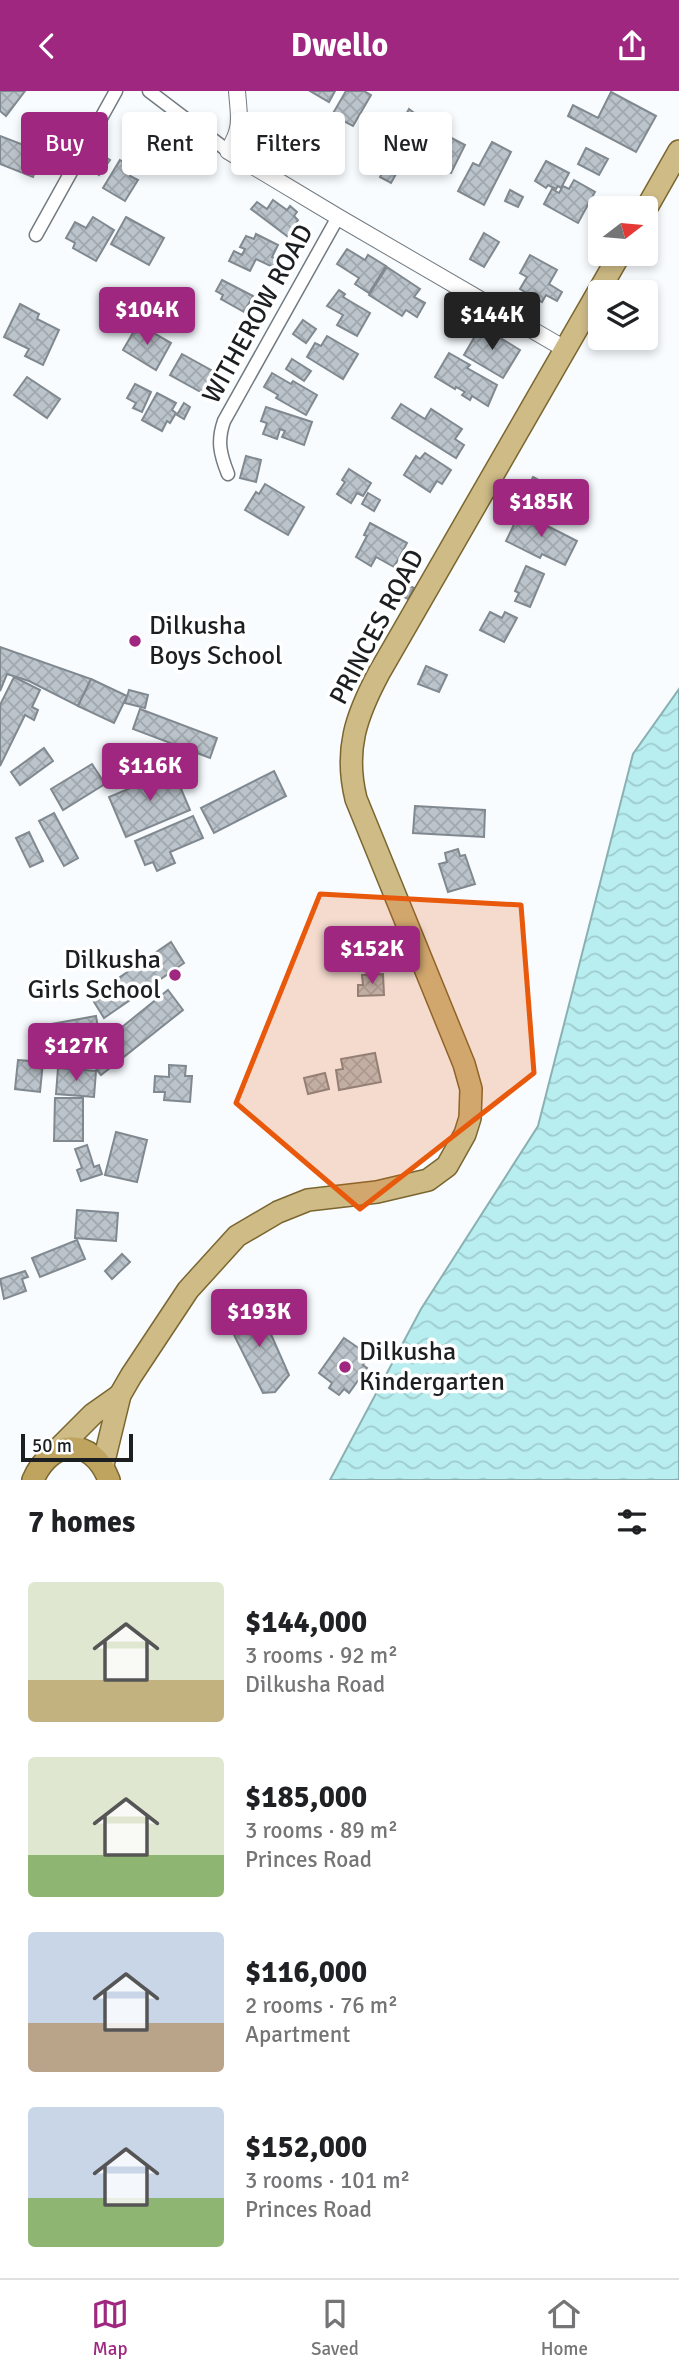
<!DOCTYPE html>
<meta charset="utf-8">
<style>
body{margin:0;font-family:Signika,sans-serif;background:#f2f2f2;color:#202124;height:100vh;display:flex;flex-direction:column;font-size:26px;white-space:nowrap}
*{box-sizing:border-box;margin:0}
p{font-size:23px;color:#757577}
.icon{flex:none;width:38px;height:38px;fill:none;stroke:currentColor;stroke-width:2;stroke-linecap:round;stroke-linejoin:round}
.map{position:relative;height:1389px;overflow:hidden}
.side{display:flex;flex-direction:column;background:#fff;flex:1}
.side>*{flex:none}
.guide{position:absolute;left:21px;top:21px;width:637px;height:63px;display:flex;gap:14px}
.needle{width:46px;rotate:74deg}
.buttons{position:absolute;left:588px;top:105px;display:grid;gap:14px}
.buttons a{display:grid;place-items:center;width:70px;height:70px;border-radius:7px;background:#fff;box-shadow:0 4px 10px #0003;font-size:35px}
.scale{position:absolute;left:21px;bottom:18px;width:112px;box-sizing:border-box;padding-left:7px;border:4px solid #1c1f21;border-top:0;font-size:19px;line-height:24px;white-space:nowrap;color:#1c1f21;-webkit-text-stroke:5px #fff;paint-order:stroke}
.price{position:absolute;translate:-50% -60px;padding:0 16px;border-radius:7px;background:#9f2780;color:#fff;font-size:23px;line-height:46px;filter:drop-shadow(0 2px 4px #0008)}
.price::after{content:'';position:absolute;left:50%;top:42px;width:21px;height:16px;margin-left:-10px;background:inherit;clip-path:polygon(0 0,100% 0,50% 100%)}
.price.active{background:#222;color:#fff}
ul{padding:0;list-style:none}
li{display:flex;align-items:center;gap:21px;height:175px;padding:0 28px}
li span{display:grid;place-items:center;flex:none;width:196px;height:140px;border-radius:7px;color:#555}
li>.icon{margin-inline-start:auto}
span .icon{width:84px;height:84px;fill:#fffc;stroke-width:1}
li b{font-size:30px}
h2{display:flex;justify-content:space-between;align-items:center;height:84px;padding:0 28px;font-size:30px}
.tag{padding:0 24px;border-radius:7px;background:#fff;box-shadow:0 4px 10px #0003;font-size:24px;line-height:63px}
.tag.active{background:#9f2780;color:#fff}
header{display:flex;justify-content:space-between;align-items:center;height:91px;padding:0 28px;background:#9f2780;color:#fff;font-size:32px;font-weight:800}
.tabs{display:flex;justify-content:space-around;align-items:center;height:98px;border-top:2px solid #e0e0e0;background:#fff;font-size:19px;color:#757577}
.tabs a{display:grid;justify-items:center;gap:4px}
.tabs .active{color:#9f2780}
.map>svg:first-child{display:block}
.water{fill:url(#water-waves);stroke:#8ab0b2;stroke-width:2}
.building{fill:url(#building-cross-hatch);stroke:#818990;stroke-width:2}
.lines{fill:none;stroke-linecap:round;stroke-linejoin:round}
.minor-casing{stroke:#737b81;stroke-width:15}
.tertiary-casing{stroke:#737b81;stroke-width:18}
.primary-casing{stroke:#7b662f;stroke-width:24}
.trunk-casing{stroke:#7b662f;stroke-width:24}
.minor{stroke:#fff;stroke-width:12}
.tertiary{stroke:#fff;stroke-width:16}
.primary{stroke:#cebb86;stroke-width:21}
.trunk{stroke:#bea45e;stroke-width:21}
.marked{fill:#e8590c;fill-opacity:0.2;stroke:#e8590c;stroke-width:5;stroke-linejoin:round}
.poi-dot{fill:#9f2780;stroke:#fff;stroke-width:2.5}
.labels{text-anchor:middle;dominant-baseline:central;stroke-width:7;stroke-linejoin:round;paint-order:stroke}
.street-label{font-size:26px;fill:#1c1f21;stroke:#fff}
.poi-label{font-size:26px;fill:#1c1f21;stroke:#fff;text-anchor:start}
</style>
<header><svg class="icon" aria-label="back" viewBox="0 0 24 24"><path d="M15 5l-7 7 7 7"/></svg>Dwello<svg class="icon" aria-label="share" viewBox="0 0 24 24"><path d="M12 15V3M7 8l5-5 5 5M5 13v7h14v-7"/></svg></header>
<div class="map">
<svg width="679" height="1389" viewBox="0 0 679 1389">
<defs>
<pattern id="water-waves" width="16" height="10" patternUnits="userSpaceOnUse" patternTransform="scale(1.75)"><rect width="16" height="10" fill="#b9eef0"/><path d="M0 5q4-4 8 0t8 0" fill="none" stroke="#9eccce"/></pattern>
<pattern id="building-cross-hatch" width="8" height="8" patternUnits="userSpaceOnUse" patternTransform="scale(1.75)"><rect width="8" height="8" fill="#bbc4cb"/><path d="M0 0l8 8M0 8l8-8" fill="none" stroke="#a0a8ae"/></pattern>
</defs>
<rect width="100%" height="100%" fill="#f8fcff"/>
<polygon class="water" points="679,598 679,1389 330,1389 421,1218 538,1035 633,663"/>
<g class="building">
<polygon points="0,0 25,0 6,25 0,20"/>
<polygon points="310,0 335,0 329,11"/>
<polygon points="346,0 364,0 371,4 353,35 332,24"/>
<polygon points="611,1 656,25 636,61 568,25 573,14 598,27"/>
<polygon points="409,18 426,31 415,52 418,54 409,69 405,67 391,92 380,86 387,73 380,69"/>
<polygon points="155,29 171,42 174,38 185,46 161,76 146,65 152,57 141,48"/>
<polygon points="433,41 444,47 446,44 465,54 451,82 437,75 440,70 423,61"/>
<polygon points="0,45 42,61 33,86 0,73"/>
<polygon points="492,51 511,61 484,114 458,100 473,72 479,75"/>
<polygon points="586,57 608,68 599,84 578,73"/>
<polygon points="98,61 110,69 99,84 88,76"/>
<polygon points="120,69 134,78 130,85 138,89 125,110 103,97"/>
<polygon points="546,70 569,82 561,97 558,95 556,98 548,94 546,97 535,90"/>
<polygon points="574,89 595,101 578,132 544,113 552,98 559,102 563,95 569,98"/>
<polygon points="510,99 523,106 518,116 505,110"/>
<polygon points="273,109 287,119 290,115 297,121 294,125 298,129 287,145 251,118 257,111 267,118"/>
<polygon points="93,126 114,139 96,170 73,157 75,152 66,147 75,131 86,137"/>
<polygon points="126,126 164,147 149,174 111,153"/>
<polygon points="484,142 499,151 484,176 470,168"/>
<polygon points="256,143 278,154 272,166 280,170 277,178 256,168 250,180 229,170 234,160 242,164 245,158 240,156 246,145 254,148"/>
<polygon points="347,158 365,169 368,164 386,175 369,202 355,193 359,187 337,173"/>
<polygon points="530,164 557,179 549,193 562,201 557,210 546,204 542,211 520,198 527,186 520,182"/>
<polygon points="387,176 420,198 414,206 425,212 417,226 406,219 402,225 369,204"/>
<polygon points="222,189 253,205 244,221 221,208 223,204 216,200"/>
<polygon points="339,199 345,203 343,206 370,222 357,245 337,234 343,224 327,215"/>
<polygon points="20,213 39,223 37,228 59,239 43,274 25,265 29,258 4,246"/>
<polygon points="303,229 316,238 306,252 293,243"/>
<polygon points="138,233 171,252 156,279 123,259"/>
<polygon points="481,235 520,259 503,287 464,264"/>
<polygon points="327,245 358,263 343,288 307,266 315,252 321,255"/>
<polygon points="449,262 470,274 467,277 497,294 488,315 472,305 470,309 462,304 465,301 456,296 455,298 435,286"/>
<polygon points="182,263 218,283 206,304 170,284"/>
<polygon points="292,268 311,280 304,290 286,278"/>
<polygon points="272,282 291,293 293,290 317,304 306,324 276,307 278,304 264,296"/>
<polygon points="27,286 60,308 47,327 14,304"/>
<polygon points="135,293 151,301 142,321 133,317 136,312 127,307"/>
<polygon points="157,302 176,312 172,319 176,322 170,332 167,330 162,340 142,329"/>
<polygon points="184,312 190,316 184,328 177,324"/>
<polygon points="401,313 425,328 431,318 462,338 455,348 464,354 456,367 392,327"/>
<polygon points="266,316 312,331 304,354 282,346 285,340 280,338 277,348 263,343 267,332 261,330"/>
<polygon points="425,362 451,379 442,393 437,390 430,401 404,384 416,365 420,368"/>
<polygon points="246,365 261,369 256,391 240,387"/>
<polygon points="349,378 371,392 363,405 357,402 351,412 337,403 345,391 342,389"/>
<polygon points="533,386 557,399 547,418 523,405"/>
<polygon points="265,393 304,416 288,444 245,419 256,401 259,403"/>
<polygon points="368,402 380,409 374,420 362,413"/>
<polygon points="520,421 577,450 565,474 542,463 540,467 506,450"/>
<polygon points="370,432 407,452 394,476 376,466 371,475 356,466 367,445 364,444"/>
<polygon points="526,475 544,483 530,516 515,510 519,502 515,500"/>
<polygon points="408,494 414,497 408,508 402,505"/>
<polygon points="490,521 502,527 505,521 517,527 504,551 480,539"/>
<polygon points="0,556 91,588 78,615 29,590 7,583 0,600"/>
<polygon points="426,575 447,584 439,601 418,593"/>
<polygon points="14,586 40,599 32,616 38,619 34,629 25,624 0,675 0,614"/>
<polygon points="91,588 127,605 114,632 78,615"/>
<polygon points="129,599 148,604 145,617 125,612"/>
<polygon points="140,618 217,647 210,667 133,638"/>
<polygon points="44,657 53,670 20,694 11,681"/>
<polygon points="92,673 105,693 63,719 51,698"/>
<polygon points="173,679 190,719 126,746 109,706"/>
<polygon points="274,680 286,705 214,742 201,717"/>
<polygon points="415,715 485,719 484,746 413,742"/>
<polygon points="54,722 78,767 64,775 39,730"/>
<polygon points="193,725 203,747 170,761 175,772 157,780 153,771 145,774 135,750"/>
<polygon points="29,741 43,770 30,776 16,747"/>
<polygon points="458,758 460,765 465,764 475,793 448,801 439,773 447,771 445,762"/>
<polygon points="171,851 184,872 104,927 91,906"/>
<polygon points="383,883 384,904 358,905 358,894 363,894 362,884"/>
<polygon points="168,899 183,919 101,984 86,965"/>
<polygon points="96,925 100,949 55,956 51,933"/>
<polygon points="375,962 381,991 339,999 336,979 343,978 341,968"/>
<polygon points="18,969 43,971 40,1001 15,998"/>
<polygon points="169,974 186,975 185,985 192,985 190,1011 164,1009 165,1001 154,1001 155,985 169,986"/>
<polygon points="58,977 96,980 94,1006 56,1003"/>
<polygon points="325,982 329,998 308,1003 304,987"/>
<polygon points="55,1007 83,1007 83,1050 54,1050"/>
<polygon points="116,1041 147,1049 137,1091 105,1084"/>
<polygon points="87,1054 94,1076 99,1074 102,1083 81,1090 77,1079 82,1077 75,1058"/>
<polygon points="77,1119 118,1122 116,1150 75,1147"/>
<polygon points="77,1149 85,1168 40,1186 32,1167"/>
<polygon points="122,1163 130,1171 112,1188 105,1180"/>
<polygon points="25,1180 28,1186 22,1188 26,1200 4,1208 0,1188"/>
<polygon points="258,1214 289,1284 275,1301 263,1302 228,1232 235,1224"/>
<polygon points="344,1247 370,1265 363,1274 367,1277 349,1302 344,1298 339,1304 329,1297 332,1292 319,1282"/>
</g>
<g class="lines">
<g class="minor-casing">
<g id="minor">
<polyline points="149,0 228,60"/>
<polyline points="36,144 116,0"/>
<path d="M228 383C220 363 217 350 224 330L338 126"/>
</g>
</g>
<g class="tertiary-casing">
<path id="tertiary" d="M237 0C239 27 243 36 228 60L338 126 565 258"/>
</g>
<g class="primary-casing">
<g id="primary">
<polyline points="646,118 679,60"/>
<polyline points="57,1359 93,1323 120,1304"/>
<path d="M103 1374 120 1304 131 1285 188 1199 237 1145 278 1121 308 1109 377 1101 428 1089 447 1075 465 1043 470 1027 471 998 464 973 356 708C344 659 356 625 379 582L620 163"/>
</g>
</g>
<g class="trunk-casing">
<path id="trunk" d="M33 1389C51 1347 92 1345 109 1389"/>
</g>
<use href="#minor" class="minor"/>
<use href="#tertiary" class="tertiary"/>
<use href="#primary" class="primary"/>
<use href="#trunk" class="trunk"/>
</g>
<path class="marked" d="M320 803 521 814 534 982 360 1118 236 1012Z"/>
<g class="poi-dot">
<circle cx="135" cy="550" r="7"/>
<circle cx="175" cy="884" r="7"/>
<circle cx="345" cy="1276" r="7"/>
</g>
<g class="labels">
<g class="street-label">
<text transform="translate(258 223) rotate(-61)">WITHEROW ROAD</text>
<text transform="translate(377 536) rotate(-62)">PRINCES ROAD</text>
</g>
<g class="poi-label">
<text x="149" y="535">Dilkusha<tspan x="149" dy="30">Boys School</tspan></text>
<text x="161" y="869" text-anchor="end">Dilkusha<tspan x="161" dy="30">Girls School</tspan></text>
<text x="359" y="1261">Dilkusha<tspan x="359" dy="30">Kindergarten</tspan></text>
</g>
</g>
</svg>
<div class="buttons">
<a><svg class="needle" viewBox="-14 -14 28 28"><path d="M0-13l5 13h-10z" fill="#e53935"/><path d="M0 13l5-13h-10z" fill="#757577"/></svg></a>
<a><svg class="icon" aria-label="layers" viewBox="0 0 24 24"><path d="M12 4l9 5-9 5-9-5zM3 14l9 5 9-5"/></svg></a>
</div>
<div class="scale">50 m</div>
<b class="price" style="left:147px;top:256px">$104K</b>
<b class="price active" style="left:492px;top:261px">$144K</b>
<b class="price" style="left:541px;top:448px">$185K</b>
<b class="price" style="left:150px;top:712px">$116K</b>
<b class="price" style="left:372px;top:895px">$152K</b>
<b class="price" style="left:76px;top:992px">$127K</b>
<b class="price" style="left:259px;top:1258px">$193K</b>
<div class="guide">
<a class="tag active">Buy</a>
<a class="tag">Rent</a>
<a class="tag">Filters</a>
<a class="tag">New</a>
</div>
</div>
<section class="side">
<h2>7 homes<svg class="icon" aria-label="filters" viewBox="0 0 24 24"><path d="M4 7h16M4 17h16"/><circle cx="9" cy="7" r="2"/><circle cx="15" cy="17" r="2"/></svg></h2>
<ul>
<li><span style="background:linear-gradient(#dfe7d0 70%,#c2b280 0)"><svg class="icon" aria-label="home" viewBox="0 0 24 24"><path d="M3 11l9-7 9 7M6 9v11h12V9"/></svg></span><div><b>$144,000</b><p>3 rooms · 92 m²</p><p>Dilkusha Road</p></div></li>
<li><span style="background:linear-gradient(#dfe7d0 70%,#8fb573 0)"><svg class="icon" aria-label="home" viewBox="0 0 24 24"><path d="M3 11l9-7 9 7M6 9v11h12V9"/></svg></span><div><b>$185,000</b><p>3 rooms · 89 m²</p><p>Princes Road</p></div></li>
<li><span style="background:linear-gradient(#c9d6e8 65%,#b9a48a 0)"><svg class="icon" aria-label="home" viewBox="0 0 24 24"><path d="M3 11l9-7 9 7M6 9v11h12V9"/></svg></span><div><b>$116,000</b><p>2 rooms · 76 m²</p><p>Apartment</p></div></li>
<li><span style="background:linear-gradient(#c9d6e8 65%,#8fb573 0)"><svg class="icon" aria-label="home" viewBox="0 0 24 24"><path d="M3 11l9-7 9 7M6 9v11h12V9"/></svg></span><div><b>$152,000</b><p>3 rooms · 101 m²</p><p>Princes Road</p></div></li>
</ul>
</section>
<nav class="tabs">
<a class="active"><svg class="icon" aria-label="map" viewBox="0 0 24 24"><path d="M3 6l6-2 6 2 6-2v14l-6 2-6-2-6 2zM9 4v14M15 6v14"/></svg>Map</a>
<a><svg class="icon" aria-label="saved" viewBox="0 0 24 24"><path d="M7 4h10v16l-5-4-5 4z"/></svg>Saved</a>
<a><svg class="icon" aria-label="home" viewBox="0 0 24 24"><path d="M3 11l9-7 9 7M6 9v11h12V9"/></svg>Home</a>
</nav>
